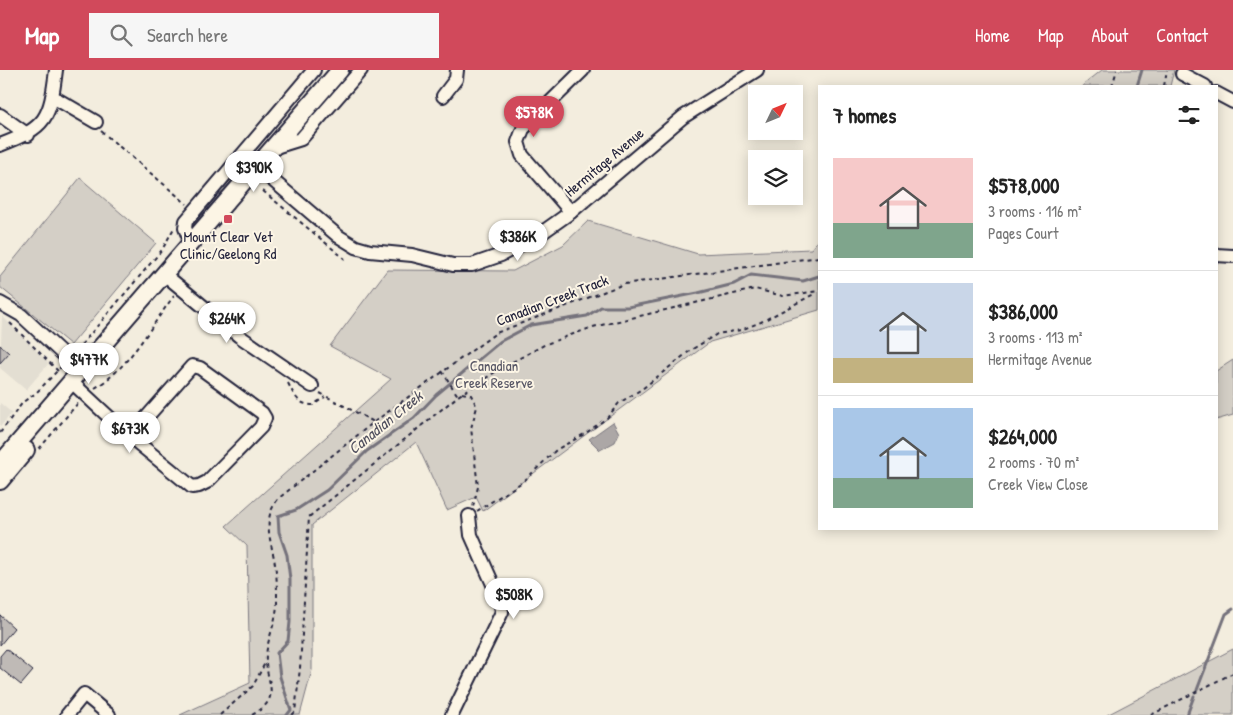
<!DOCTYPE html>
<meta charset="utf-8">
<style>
body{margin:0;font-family:"Patrick Hand",sans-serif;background:#f6f6f6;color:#222;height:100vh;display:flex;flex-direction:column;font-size:19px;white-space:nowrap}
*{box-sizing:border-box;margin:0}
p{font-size:16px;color:#767676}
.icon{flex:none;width:28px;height:28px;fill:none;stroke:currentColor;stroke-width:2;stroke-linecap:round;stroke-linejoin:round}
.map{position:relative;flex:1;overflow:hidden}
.details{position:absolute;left:818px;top:15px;width:400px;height:445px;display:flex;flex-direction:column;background:#fff;border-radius:0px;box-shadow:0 2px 12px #0003}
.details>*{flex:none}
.needle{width:32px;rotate:47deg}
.fabs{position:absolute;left:748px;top:15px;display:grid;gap:10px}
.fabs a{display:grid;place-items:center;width:55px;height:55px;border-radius:0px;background:#fff;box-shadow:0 2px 12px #0003;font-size:25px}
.price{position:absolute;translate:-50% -42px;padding:0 11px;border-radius:18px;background:#fff;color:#222;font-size:16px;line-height:32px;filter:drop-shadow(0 1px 2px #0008)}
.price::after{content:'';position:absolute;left:50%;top:30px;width:15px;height:11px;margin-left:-8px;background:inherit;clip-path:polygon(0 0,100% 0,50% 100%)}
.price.selected{background:#d1495b;color:#fff}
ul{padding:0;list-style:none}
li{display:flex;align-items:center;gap:15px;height:125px;padding:0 15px}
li+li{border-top:1px solid #e0e0e0}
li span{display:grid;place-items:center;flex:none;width:140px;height:100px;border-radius:0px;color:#555}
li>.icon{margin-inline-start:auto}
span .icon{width:60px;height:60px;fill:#fffc;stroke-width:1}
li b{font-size:21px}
h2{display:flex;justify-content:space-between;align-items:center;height:60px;padding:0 15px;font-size:21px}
header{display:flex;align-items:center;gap:30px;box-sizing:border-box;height:70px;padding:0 25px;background:#d1495b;color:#fff}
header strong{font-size:24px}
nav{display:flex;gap:28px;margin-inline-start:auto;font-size:18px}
.search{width:350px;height:45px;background:#f6f6f6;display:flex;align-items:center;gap:12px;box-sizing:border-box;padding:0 18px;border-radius:0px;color:#767676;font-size:19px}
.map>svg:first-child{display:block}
.built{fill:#e3ded2}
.green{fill:#d4cfc6;stroke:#7b7880}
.water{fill:#aca7a6;stroke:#75727b}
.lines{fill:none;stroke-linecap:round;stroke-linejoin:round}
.stream{stroke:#75727b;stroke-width:3}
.building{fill:#bfbab6;stroke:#22223b}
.minor-casing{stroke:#22223b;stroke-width:16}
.major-casing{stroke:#22223b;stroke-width:20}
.path{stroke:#22223b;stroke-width:2;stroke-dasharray:4 4;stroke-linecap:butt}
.minor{stroke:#fcf5e5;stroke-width:12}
.major{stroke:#fcf5e5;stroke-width:16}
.poi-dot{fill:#d1495b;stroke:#fcf5e5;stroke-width:2}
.labels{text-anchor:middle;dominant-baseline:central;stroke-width:4;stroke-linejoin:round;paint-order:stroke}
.street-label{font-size:15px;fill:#22223b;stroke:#fcf5e5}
.poi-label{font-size:15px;fill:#22223b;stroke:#fcf5e5}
.park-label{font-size:15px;fill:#575665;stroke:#fcf5e5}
.water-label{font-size:16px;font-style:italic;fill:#525160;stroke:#fcf5e5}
</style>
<header>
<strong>Map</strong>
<div class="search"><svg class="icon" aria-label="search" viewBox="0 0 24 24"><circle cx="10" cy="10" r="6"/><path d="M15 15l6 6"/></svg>Search here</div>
<nav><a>Home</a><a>Map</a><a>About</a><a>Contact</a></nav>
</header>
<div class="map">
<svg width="1233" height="645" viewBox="0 0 1233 645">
<rect width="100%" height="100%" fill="#f3edde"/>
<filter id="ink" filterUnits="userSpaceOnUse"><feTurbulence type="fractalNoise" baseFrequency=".02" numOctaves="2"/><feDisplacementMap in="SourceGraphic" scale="10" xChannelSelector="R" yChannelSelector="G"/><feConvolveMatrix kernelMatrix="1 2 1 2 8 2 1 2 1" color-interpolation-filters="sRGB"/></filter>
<g filter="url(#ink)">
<g class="built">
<polygon points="2,246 49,293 26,320 0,298"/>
<polygon points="0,333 12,343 0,357"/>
</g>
<g class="green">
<polygon points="1102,0 1174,0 1170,16 1082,16"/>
<polygon points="80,108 156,173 71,275 0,217 0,207"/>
<polygon points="588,151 698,184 811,179 819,169 819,240 710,272 483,441 476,427 447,440 416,372 312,455 312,600 300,645 180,645 250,613 247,476 226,456 391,309 330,276 387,200 513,201 563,175"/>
<polygon points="1233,290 1233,345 1216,350 1216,301"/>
<polygon points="1233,579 1233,645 1107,645"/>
</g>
<polygon class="water" points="613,352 619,363 615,372 600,380 589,369"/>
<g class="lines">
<g class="stream">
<polyline points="1137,16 1142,0"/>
<polyline points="1197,620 1226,544 1233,539"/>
<polyline points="287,645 291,640 280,607 277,583 288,571 290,552 290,509 287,485 279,462 278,446 296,440 327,420 367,381 414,348 436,325 501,271 531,255 587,246 601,237 628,237 698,223 734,214 751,205 803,211 819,206"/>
<polyline points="1187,645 1194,626"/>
</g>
</g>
<g class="building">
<polygon points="0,275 9,283 0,293"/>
<polygon points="0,545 14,558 0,575"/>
<polygon points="6,579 33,601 21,615 0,598 0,586"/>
</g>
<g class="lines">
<g class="minor-casing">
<g id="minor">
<polyline points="1182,4 1205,16"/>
<polyline points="1216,23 1233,32"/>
<polyline points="443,26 456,9 457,0"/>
<polyline points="53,27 96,52"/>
<polyline points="0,45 28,65"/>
<path d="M0 75C47 57 50 49 56 0"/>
<polyline points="272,78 301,69 361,0"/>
<polyline points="256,96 338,166 356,177 370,181 412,185 453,195 472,195 501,185 540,164 571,142 683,47 757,0"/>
<polyline points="571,142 522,85 518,72 523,59 583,0"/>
<polyline points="191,173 185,158 186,151 314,0"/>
<polyline points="1216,185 1233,186"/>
<polyline points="164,204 239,266 312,316"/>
<polyline points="0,233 21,245 81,301"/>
<path d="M77 317C97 336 117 355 138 373L192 417 199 416 207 412 261 357 265 348 262 343 200 298 192 296 130 366"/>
<polyline points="67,645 84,624 109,645"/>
<polyline points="452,645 502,542 500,530 471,465 469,446"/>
</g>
</g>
<g class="major-casing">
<g id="major">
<polyline points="0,394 340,0"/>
<polyline points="0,411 26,380"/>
</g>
</g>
<g class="path">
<polyline points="1112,16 1117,0"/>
<polyline points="1164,16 1167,0"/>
<polyline points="101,61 187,134"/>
<polyline points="263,121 345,189"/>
<polyline points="10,253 58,301"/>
<polyline points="76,281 162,180 174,158"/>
<polyline points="442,301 458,326"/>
<path d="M288 313C294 325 298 335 313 335L325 327"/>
<path d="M95 318C129 298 150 257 174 226"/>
<polyline points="320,323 374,352"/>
<polyline points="462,323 471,325 477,337 471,358 478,417 473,437"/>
<polyline points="0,363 23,332 36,323 61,297"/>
<polyline points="39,379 78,333"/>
<polyline points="477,441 524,411 556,380 586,363 607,348 619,333 642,319 691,280 717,264 741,260 761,252 816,223"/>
<polyline points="220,645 253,616 266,591"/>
<path d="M252 645C285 627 264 612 266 585 268 567 277 550 277 532 277 520 277 506 275 494 271 469 261 449 279 428L374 352 496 263 624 214 819 187"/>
<polyline points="292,645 295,642 300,598 309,447 458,326 503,297 546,274 593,257 755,219 783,226 819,221"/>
<polyline points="1151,645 1233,603"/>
</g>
<use href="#minor" class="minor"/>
<use href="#major" class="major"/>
</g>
</g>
<rect class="poi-dot" x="223" y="144" width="10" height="10" rx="2.5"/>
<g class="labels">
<g class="street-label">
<text transform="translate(604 92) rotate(-40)">Hermitage Avenue</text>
<text transform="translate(552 230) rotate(-21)">Canadian Creek Track</text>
</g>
<g class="poi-label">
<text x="228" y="166">Mount Clear Vet<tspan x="228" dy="17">Clinic/Geelong Rd</tspan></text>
</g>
<g class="park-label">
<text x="494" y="295">Canadian<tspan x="494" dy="17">Creek Reserve</tspan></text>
</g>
<g class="water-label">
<text transform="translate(385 352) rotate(-39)">Canadian Creek</text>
</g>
</g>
</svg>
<div class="fabs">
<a><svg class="needle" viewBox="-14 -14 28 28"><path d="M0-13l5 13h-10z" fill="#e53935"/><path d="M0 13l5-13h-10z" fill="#767676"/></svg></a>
<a><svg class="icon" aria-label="layers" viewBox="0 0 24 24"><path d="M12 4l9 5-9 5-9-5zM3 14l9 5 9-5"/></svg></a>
</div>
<b class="price selected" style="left:534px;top:68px">$578K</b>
<b class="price" style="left:254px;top:123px">$390K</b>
<b class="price" style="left:518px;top:192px">$386K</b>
<b class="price" style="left:227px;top:274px">$264K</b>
<b class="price" style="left:89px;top:315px">$477K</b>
<b class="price" style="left:130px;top:384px">$673K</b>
<b class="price" style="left:514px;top:550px">$508K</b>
<section class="details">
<h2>7 homes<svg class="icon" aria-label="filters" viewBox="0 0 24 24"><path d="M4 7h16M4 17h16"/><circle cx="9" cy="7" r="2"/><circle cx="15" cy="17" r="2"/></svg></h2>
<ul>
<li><span style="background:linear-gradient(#f6c9c9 65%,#7fa58c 0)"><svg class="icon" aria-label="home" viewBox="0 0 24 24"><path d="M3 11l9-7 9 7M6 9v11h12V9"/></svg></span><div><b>$578,000</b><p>3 rooms · 116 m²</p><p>Pages Court</p></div></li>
<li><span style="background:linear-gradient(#c9d6e8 75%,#c2b280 0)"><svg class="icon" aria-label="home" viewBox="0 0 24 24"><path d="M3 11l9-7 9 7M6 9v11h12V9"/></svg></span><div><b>$386,000</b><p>3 rooms · 113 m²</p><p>Hermitage Avenue</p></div></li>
<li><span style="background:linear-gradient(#a9c7e8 70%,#7fa58c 0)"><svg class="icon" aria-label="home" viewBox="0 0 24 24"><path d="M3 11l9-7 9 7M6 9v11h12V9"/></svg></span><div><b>$264,000</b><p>2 rooms · 70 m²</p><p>Creek View Close</p></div></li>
</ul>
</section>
</div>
